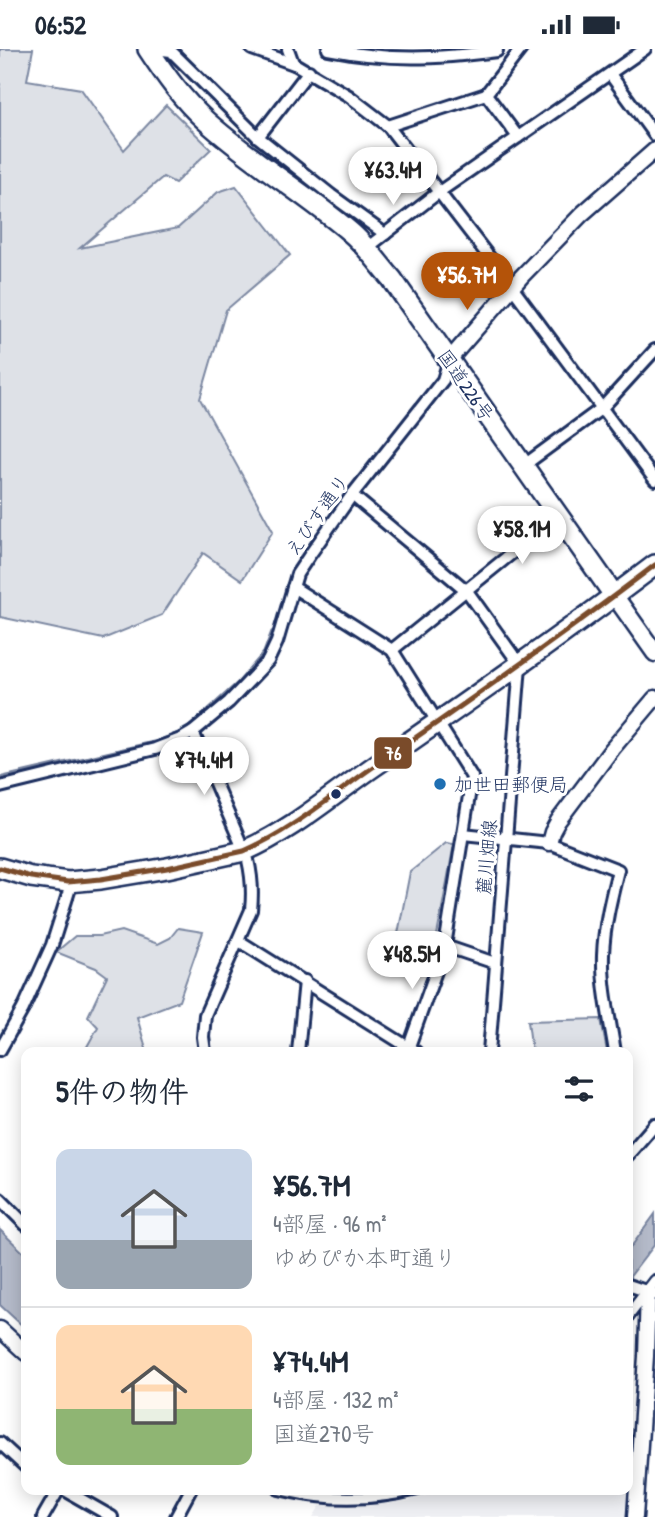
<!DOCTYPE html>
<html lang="ja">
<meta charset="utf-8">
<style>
body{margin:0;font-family:"Patrick Hand","Klee One",sans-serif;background:#f6f6f7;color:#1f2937;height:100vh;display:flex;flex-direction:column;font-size:26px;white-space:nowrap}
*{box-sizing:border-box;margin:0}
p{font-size:23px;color:#747a83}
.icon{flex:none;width:38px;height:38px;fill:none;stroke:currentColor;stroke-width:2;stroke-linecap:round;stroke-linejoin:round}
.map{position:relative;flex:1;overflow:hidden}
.panel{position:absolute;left:21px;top:998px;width:612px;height:448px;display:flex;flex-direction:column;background:#fff;border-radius:14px;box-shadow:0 4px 18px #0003}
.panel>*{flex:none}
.price{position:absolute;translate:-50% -60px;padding:0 16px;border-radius:24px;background:#fff;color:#222;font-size:23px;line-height:46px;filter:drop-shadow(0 2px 4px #0008)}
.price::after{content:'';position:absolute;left:50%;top:42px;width:21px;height:16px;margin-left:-10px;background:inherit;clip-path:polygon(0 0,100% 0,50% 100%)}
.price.active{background:#b45309;color:#fff}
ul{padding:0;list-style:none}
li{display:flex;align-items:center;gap:21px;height:175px;padding:0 35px}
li+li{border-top:2px solid #e0e1e3}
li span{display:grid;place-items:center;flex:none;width:196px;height:140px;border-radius:14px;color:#555}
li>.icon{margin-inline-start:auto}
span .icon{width:84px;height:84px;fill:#fffc;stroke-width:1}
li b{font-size:30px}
h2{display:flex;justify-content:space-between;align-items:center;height:84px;padding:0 35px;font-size:30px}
.status{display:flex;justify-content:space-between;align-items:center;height:49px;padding:0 35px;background:#fff;direction:ltr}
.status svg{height:19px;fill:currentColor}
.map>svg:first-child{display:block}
.built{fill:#eff0f4}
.green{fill:#dee1e7;stroke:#7c88a2;stroke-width:2}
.water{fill:#b5bbca;stroke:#77839f;stroke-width:2}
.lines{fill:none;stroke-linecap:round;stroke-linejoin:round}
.stream{stroke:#77839f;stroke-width:3.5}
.street-casing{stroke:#1b2f5e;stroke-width:16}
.secondary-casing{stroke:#1b2f5e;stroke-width:19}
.primary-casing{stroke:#1b2f5e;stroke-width:21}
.highway-casing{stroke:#1b2f5e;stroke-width:24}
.street{stroke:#fff;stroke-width:10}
.secondary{stroke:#fff;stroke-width:14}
.primary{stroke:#fff;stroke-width:16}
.highway{stroke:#fff;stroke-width:19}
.bus-1-casing{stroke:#fff;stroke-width:10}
.bus-1{stroke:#7a4b2a;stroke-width:5}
.poi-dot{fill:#1f6fb2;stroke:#fff;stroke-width:2.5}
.bus-dot{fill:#1b2f5e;stroke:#fff;stroke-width:2.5}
.labels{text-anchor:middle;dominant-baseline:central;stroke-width:6;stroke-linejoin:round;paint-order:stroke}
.street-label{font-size:19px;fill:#1b2f5e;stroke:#fff}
.poi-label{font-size:19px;fill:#1b2f5e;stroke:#fff;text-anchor:start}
.line-badge{stroke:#fff;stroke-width:2.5}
.badge-label{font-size:19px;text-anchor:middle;font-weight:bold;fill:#fff}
</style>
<div class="status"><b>06:52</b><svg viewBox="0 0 49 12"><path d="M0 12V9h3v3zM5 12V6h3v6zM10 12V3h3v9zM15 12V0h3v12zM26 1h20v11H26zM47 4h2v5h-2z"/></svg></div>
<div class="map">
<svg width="655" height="1468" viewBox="0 0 655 1468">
<rect width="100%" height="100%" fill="#fff"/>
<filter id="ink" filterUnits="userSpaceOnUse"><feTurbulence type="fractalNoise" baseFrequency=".0143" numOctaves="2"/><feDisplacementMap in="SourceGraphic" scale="14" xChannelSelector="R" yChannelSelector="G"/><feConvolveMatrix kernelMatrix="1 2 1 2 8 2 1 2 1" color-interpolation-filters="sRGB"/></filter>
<g filter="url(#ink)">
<polygon class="built" points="628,1397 632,1402 628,1468 313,1468 320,1457 369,1457 407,1452 451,1440 628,1440"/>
<g class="green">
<polygon points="0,0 33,0 27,31 81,40 124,101 166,56 211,100 175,134 163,128 80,199 178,179 218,143 236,137 290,206 226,261 200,350 273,482 242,531 203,504 162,566 103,590 0,568"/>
<polygon points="446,794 454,795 432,913 396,895 410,823"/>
<polygon points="178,879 203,883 179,952 137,968 147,1003 84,1003 98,978 88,967 107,927 96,919 56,903 75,887 99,887 121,882 158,895 170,889"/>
<polygon points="601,970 607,1003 532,1003 528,972"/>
</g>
<g class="water">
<polygon points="655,1165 655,1195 628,1230 628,1202"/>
<polygon points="0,1181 26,1206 26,1280 0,1256"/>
</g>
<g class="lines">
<g class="stream">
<polyline points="298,534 340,562"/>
<polyline points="0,729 159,692 185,682 239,633 264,604 272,583"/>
</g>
<g class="street-casing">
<g id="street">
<polyline points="154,0 171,2 258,88"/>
<polyline points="252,0 294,15"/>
<polyline points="288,0 293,14 349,47 388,77 506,230 655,431"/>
<path d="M328 0C388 12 437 10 497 2"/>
<polyline points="309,22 258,88 331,146 385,185"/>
<polyline points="610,25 655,87"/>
<polyline points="388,77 486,45"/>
<polyline points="518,88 486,45 521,0"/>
<polyline points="367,199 439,143 645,0"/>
<polyline points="523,417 602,359 655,301"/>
<polyline points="352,446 467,542 520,616 489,1003"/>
<polyline points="293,538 392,601 472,728 445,897 407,1003"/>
<polyline points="392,601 558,467"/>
<path d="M193 683 248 811C252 828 253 843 251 861L205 966 203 988 205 1003"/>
<polyline points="0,738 155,700 181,690 193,683 229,653 268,612 277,593 297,525 309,507 352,446 443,331 449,311"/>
<path d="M463 785 549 794 618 821C611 849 604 877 603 906 602 938 610 971 615 1003"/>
<polyline points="239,892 416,1003"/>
<polyline points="445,897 495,914"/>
<polyline points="0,1001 23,960 52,896 69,842 68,833"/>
<polyline points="298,1003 305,932"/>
<polyline points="628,1106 655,1075"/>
<polyline points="0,1150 26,1176"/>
<polyline points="628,1236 655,1245"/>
<polyline points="628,1267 655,1232"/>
<polyline points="0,1394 26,1418"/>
<polyline points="63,1440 112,1468"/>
<path d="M279 1440C292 1443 305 1446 318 1447 351 1451 386 1448 418 1440"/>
<polyline points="43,1468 59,1440"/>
<polyline points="176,1468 191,1440"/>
</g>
</g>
<g class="secondary-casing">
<g id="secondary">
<polyline points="449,311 521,228 582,165 655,101"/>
<polyline points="549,794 552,783 558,772 612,700 655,649"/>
<polyline points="0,1280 26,1304"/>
<polyline points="635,1468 646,1307 648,1242"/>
</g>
</g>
<g class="primary-casing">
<polyline id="primary" points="614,546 655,604"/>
</g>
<g class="highway-casing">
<g id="highway">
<path d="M148 0C165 26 182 50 205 71 250 112 303 143 349 182 366 196 378 214 392 230L614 546"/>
<path d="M0 819 31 828 68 833 101 830 167 819 244 802C291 782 331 747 373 718 469 652 563 586 655 516"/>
</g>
</g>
<use href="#street" class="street"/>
<use href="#secondary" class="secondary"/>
<use href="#primary" class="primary"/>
<use href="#highway" class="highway"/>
<g class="bus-1-casing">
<path id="bus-1" d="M0 819 31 828 68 833 101 830 167 819 244 802C291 782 331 747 373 718 469 652 563 586 655 516"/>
</g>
<use href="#bus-1" class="bus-1"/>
</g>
</g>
<circle class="poi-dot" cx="440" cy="735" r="7"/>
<circle class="bus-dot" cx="336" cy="745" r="6"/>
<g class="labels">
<g class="street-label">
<text transform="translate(466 336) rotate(55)">国道226号</text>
<text transform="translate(317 466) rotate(-55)">えびす通り</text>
<text transform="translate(486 808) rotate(-85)">麓川畑線</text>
</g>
<g class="poi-label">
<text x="454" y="735">加世田郵便局</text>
</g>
</g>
<rect class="line-badge" x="373" y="687" width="40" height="34" rx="7" fill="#7a4b2a"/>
<g class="badge-label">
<text x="393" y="711">76</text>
</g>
</svg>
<b class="price" style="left:393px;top:158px">¥63.4M</b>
<b class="price active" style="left:467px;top:263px">¥56.7M</b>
<b class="price" style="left:522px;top:517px">¥58.1M</b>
<b class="price" style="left:204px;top:748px">¥74.4M</b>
<b class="price" style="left:412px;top:942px">¥48.5M</b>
<section class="panel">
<h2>5件の物件<svg class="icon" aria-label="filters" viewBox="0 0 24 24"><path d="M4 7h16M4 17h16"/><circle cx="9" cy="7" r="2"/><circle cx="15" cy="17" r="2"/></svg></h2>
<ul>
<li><span style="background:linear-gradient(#c9d6e8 65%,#9aa5b1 0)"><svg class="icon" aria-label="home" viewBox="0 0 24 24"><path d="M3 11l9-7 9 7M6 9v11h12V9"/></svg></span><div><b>¥56.7M</b><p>4部屋 · 96 m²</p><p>ゆめぴか本町通り</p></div></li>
<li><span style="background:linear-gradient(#ffd9b3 60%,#8fb573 0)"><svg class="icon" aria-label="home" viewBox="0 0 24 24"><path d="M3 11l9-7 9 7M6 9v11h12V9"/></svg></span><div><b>¥74.4M</b><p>4部屋 · 132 m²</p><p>国道270号</p></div></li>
</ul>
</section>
</div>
